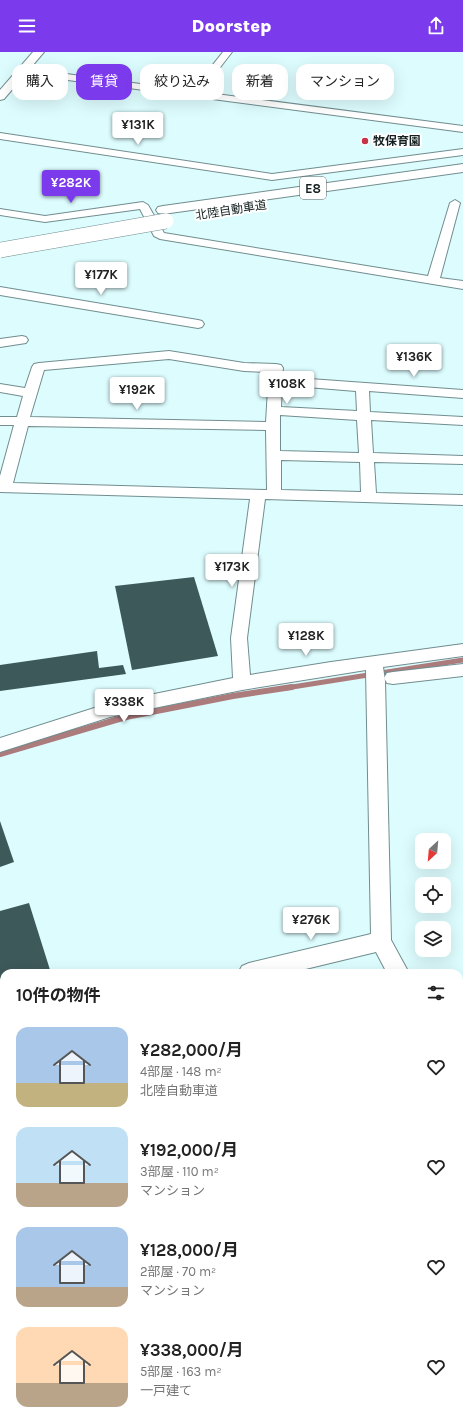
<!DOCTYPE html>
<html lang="ja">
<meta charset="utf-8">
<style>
body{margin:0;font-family:Karla,"Noto Sans JP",sans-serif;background:#f6f6f6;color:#222;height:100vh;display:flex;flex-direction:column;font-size:15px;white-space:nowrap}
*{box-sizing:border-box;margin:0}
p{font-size:13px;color:#767676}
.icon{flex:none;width:22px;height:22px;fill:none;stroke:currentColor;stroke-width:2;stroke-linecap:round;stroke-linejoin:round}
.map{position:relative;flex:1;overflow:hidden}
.details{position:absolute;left:0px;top:917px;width:463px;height:456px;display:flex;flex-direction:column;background:#fff;border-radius:12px 12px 0 0;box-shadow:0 4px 16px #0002}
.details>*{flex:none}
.hud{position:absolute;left:12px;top:12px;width:439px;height:36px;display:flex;gap:8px}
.needle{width:26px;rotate:206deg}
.tools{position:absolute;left:415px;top:781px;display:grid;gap:8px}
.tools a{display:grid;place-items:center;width:36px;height:36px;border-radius:8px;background:#fff;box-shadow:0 4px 16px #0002;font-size:20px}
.price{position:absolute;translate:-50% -34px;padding:0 9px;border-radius:4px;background:#fff;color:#222;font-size:13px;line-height:26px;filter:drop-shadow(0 1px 2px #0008)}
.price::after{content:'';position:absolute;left:50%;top:24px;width:12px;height:9px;margin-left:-6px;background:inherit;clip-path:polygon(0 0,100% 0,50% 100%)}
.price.current{background:#7c3aed;color:#fff}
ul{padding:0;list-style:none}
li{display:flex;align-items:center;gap:12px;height:100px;padding:0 16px}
li span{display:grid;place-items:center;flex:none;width:112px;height:80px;border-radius:12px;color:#555}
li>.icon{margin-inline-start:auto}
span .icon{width:48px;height:48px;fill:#fffc;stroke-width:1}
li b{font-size:17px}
h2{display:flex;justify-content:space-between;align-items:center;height:48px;padding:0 16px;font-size:17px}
.tag{padding:0 14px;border-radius:12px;background:#fff;box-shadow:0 4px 16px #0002;font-size:14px;line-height:36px}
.tag.current{background:#7c3aed;color:#fff}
header{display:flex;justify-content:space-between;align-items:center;height:52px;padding:0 16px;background:#7c3aed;color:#fff;font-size:18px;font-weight:800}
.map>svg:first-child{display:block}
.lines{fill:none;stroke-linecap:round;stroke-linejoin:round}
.stream-far1{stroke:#ac7b7c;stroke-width:5}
.stream{stroke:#ac7b7c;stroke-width:6}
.building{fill:#3e595a}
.street-casing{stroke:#718d8f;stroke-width:2}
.secondary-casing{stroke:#718d8f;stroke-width:2}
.highway-casing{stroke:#718d8f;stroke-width:2}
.street{fill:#fff;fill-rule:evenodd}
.secondary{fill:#fff;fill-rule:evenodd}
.highway{fill:#fff;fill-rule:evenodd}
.highway-bridge-casing{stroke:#718d8f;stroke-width:16;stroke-linecap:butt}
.highway-bridge{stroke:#fff;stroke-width:15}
.poi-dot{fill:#c53547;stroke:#fff;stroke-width:1.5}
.labels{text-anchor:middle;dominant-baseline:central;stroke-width:4;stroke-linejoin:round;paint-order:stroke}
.far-poi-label{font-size:12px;font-weight:bold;fill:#141f20;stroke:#fff;text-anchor:start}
.far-street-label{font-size:12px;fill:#141f20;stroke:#fff}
.shield{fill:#fff;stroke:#5a6263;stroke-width:1}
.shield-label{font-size:13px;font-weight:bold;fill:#141f20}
</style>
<header><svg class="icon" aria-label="menu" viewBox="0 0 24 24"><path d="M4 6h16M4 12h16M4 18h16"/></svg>Doorstep<svg class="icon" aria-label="share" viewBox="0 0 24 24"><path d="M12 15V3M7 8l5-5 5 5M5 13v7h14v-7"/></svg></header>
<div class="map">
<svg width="463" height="1373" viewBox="0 0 463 1373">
<rect width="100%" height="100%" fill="#ddfcfe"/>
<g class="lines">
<polyline class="stream-far1" points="286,636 463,608"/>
<polyline class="stream" points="0,702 126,665 233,644 292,635"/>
</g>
<g class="building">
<polygon points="194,525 218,604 132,618 115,534"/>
<polygon points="97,599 99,616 123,613 126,622 0,639 0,613"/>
<polygon points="0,769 14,810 0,815"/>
<polygon points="29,851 51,921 4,921 4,940 0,930 0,859"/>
</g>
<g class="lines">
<g class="street-casing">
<g id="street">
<polygon points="223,0 232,0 201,40 463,74 463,80 22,22 17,19 22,16 192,39"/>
<polygon points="0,81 272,122 463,97 463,103 272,128 0,87"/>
<polygon points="455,148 460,151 440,226 463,229 463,237 160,187 154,184 140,157 45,170 0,163 0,157 45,164 143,150 148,153 164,181 428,224 450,151"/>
<polygon points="0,235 198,268 202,269 204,272 202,275 198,276 0,243"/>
<polygon points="22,284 26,285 28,288 26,291 0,295 0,287"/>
<path d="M169 299 244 311 276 312 281 313 283 316 282 325 463 338V346L369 339 370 360 463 365V373L371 368 373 401 463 404V412L374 410 376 441 463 443V453L265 447 247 586 250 623 331 610 463 592V604L383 615 385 629 391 888 409 921H387L376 900 289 921H238L242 914 249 911 371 882 366 618 242 638 110 665 0 700V686L110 651 233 626 231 586 250 447 0 440V424L14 373H0V365H17L23 344 0 340V332L25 336 32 315 34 312 39 311ZM169 307 244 319 269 320 266 370 30 365 44 318ZM282 333 356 339 357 359 281 355ZM280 363 357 368 359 401 280 399ZM28 374 266 378 267 438 13 431ZM281 408 360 410 361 440 281 438Z"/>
<polygon points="463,612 463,624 393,632 387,631 384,626 387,621 393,620"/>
<polygon points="459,1024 463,1025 463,1053 459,1052"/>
<polygon points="4,1221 4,1247 0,1248 0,1222"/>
<rect x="43" y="1369" width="28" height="4"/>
<polygon points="248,1369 276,1369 277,1373 249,1373"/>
</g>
</g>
<g class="secondary-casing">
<polygon id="secondary" points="33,0 44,0 4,47 0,48 0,38"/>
</g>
<g class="highway-casing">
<polygon id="highway" points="463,112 463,120 163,162 158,161 156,158 158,155 163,154"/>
</g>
<use href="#street" class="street"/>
<use href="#secondary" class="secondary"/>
<use href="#highway" class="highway"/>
<g class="highway-bridge-casing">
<polyline id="highway-bridge" points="0,198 166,169"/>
</g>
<use href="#highway-bridge" class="highway-bridge"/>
</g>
<circle class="poi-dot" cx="365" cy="89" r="4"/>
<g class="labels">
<g class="far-poi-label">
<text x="373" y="89">牧保育園</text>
</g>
<g class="far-street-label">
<text transform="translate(231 158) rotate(-9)">北陸自動車道</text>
</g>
<rect class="shield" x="300" y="125" width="26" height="22" rx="3"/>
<g class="shield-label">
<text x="313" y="136">E8</text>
</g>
</g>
</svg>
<div class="tools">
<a><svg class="needle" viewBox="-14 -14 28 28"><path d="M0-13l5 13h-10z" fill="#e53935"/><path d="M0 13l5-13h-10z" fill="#767676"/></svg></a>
<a><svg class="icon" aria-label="locate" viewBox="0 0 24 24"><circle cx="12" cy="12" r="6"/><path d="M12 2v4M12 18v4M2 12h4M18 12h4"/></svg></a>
<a><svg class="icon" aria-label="layers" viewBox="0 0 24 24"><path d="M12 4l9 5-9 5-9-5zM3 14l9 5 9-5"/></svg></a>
</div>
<b class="price" style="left:138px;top:94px">¥131K</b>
<b class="price current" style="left:71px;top:152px">¥282K</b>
<b class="price" style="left:101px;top:244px">¥177K</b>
<b class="price" style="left:414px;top:326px">¥136K</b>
<b class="price" style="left:287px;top:353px">¥108K</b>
<b class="price" style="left:137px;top:359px">¥192K</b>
<b class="price" style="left:232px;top:536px">¥173K</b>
<b class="price" style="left:306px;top:605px">¥128K</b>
<b class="price" style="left:124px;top:671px">¥338K</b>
<b class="price" style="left:311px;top:889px">¥276K</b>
<div class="hud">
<a class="tag">購入</a>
<a class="tag current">賃貸</a>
<a class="tag">絞り込み</a>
<a class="tag">新着</a>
<a class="tag">マンション</a>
</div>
<section class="details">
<h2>10件の物件<svg class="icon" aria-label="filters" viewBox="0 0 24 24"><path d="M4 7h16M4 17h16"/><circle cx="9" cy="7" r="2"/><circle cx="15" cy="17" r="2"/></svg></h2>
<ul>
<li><span style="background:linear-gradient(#a9c7e8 70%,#c2b280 0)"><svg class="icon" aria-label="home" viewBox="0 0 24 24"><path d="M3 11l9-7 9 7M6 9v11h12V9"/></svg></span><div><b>¥282,000/月</b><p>4部屋 · 148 m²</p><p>北陸自動車道</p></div><svg class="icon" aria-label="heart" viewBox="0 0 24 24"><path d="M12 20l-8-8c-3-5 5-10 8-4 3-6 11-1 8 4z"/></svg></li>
<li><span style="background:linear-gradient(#bfe0f5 70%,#b9a48a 0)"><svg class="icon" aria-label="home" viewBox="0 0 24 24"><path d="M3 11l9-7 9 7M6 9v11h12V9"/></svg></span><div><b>¥192,000/月</b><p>3部屋 · 110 m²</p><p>マンション</p></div><svg class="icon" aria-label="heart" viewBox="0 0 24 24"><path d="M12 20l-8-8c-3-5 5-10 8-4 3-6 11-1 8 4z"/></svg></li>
<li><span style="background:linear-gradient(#a9c7e8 75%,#b9a48a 0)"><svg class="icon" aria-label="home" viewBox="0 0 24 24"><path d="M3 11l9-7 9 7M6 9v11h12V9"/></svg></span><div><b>¥128,000/月</b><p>2部屋 · 70 m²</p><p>マンション</p></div><svg class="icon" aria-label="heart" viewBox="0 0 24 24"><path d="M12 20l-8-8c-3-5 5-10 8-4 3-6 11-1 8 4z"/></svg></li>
<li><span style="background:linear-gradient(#ffd9b3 70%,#b9a48a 0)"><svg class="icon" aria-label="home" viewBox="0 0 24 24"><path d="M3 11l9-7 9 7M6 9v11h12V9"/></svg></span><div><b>¥338,000/月</b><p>5部屋 · 163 m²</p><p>一戸建て</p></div><svg class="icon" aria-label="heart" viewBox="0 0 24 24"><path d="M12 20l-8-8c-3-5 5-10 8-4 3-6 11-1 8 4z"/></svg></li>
</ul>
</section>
</div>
